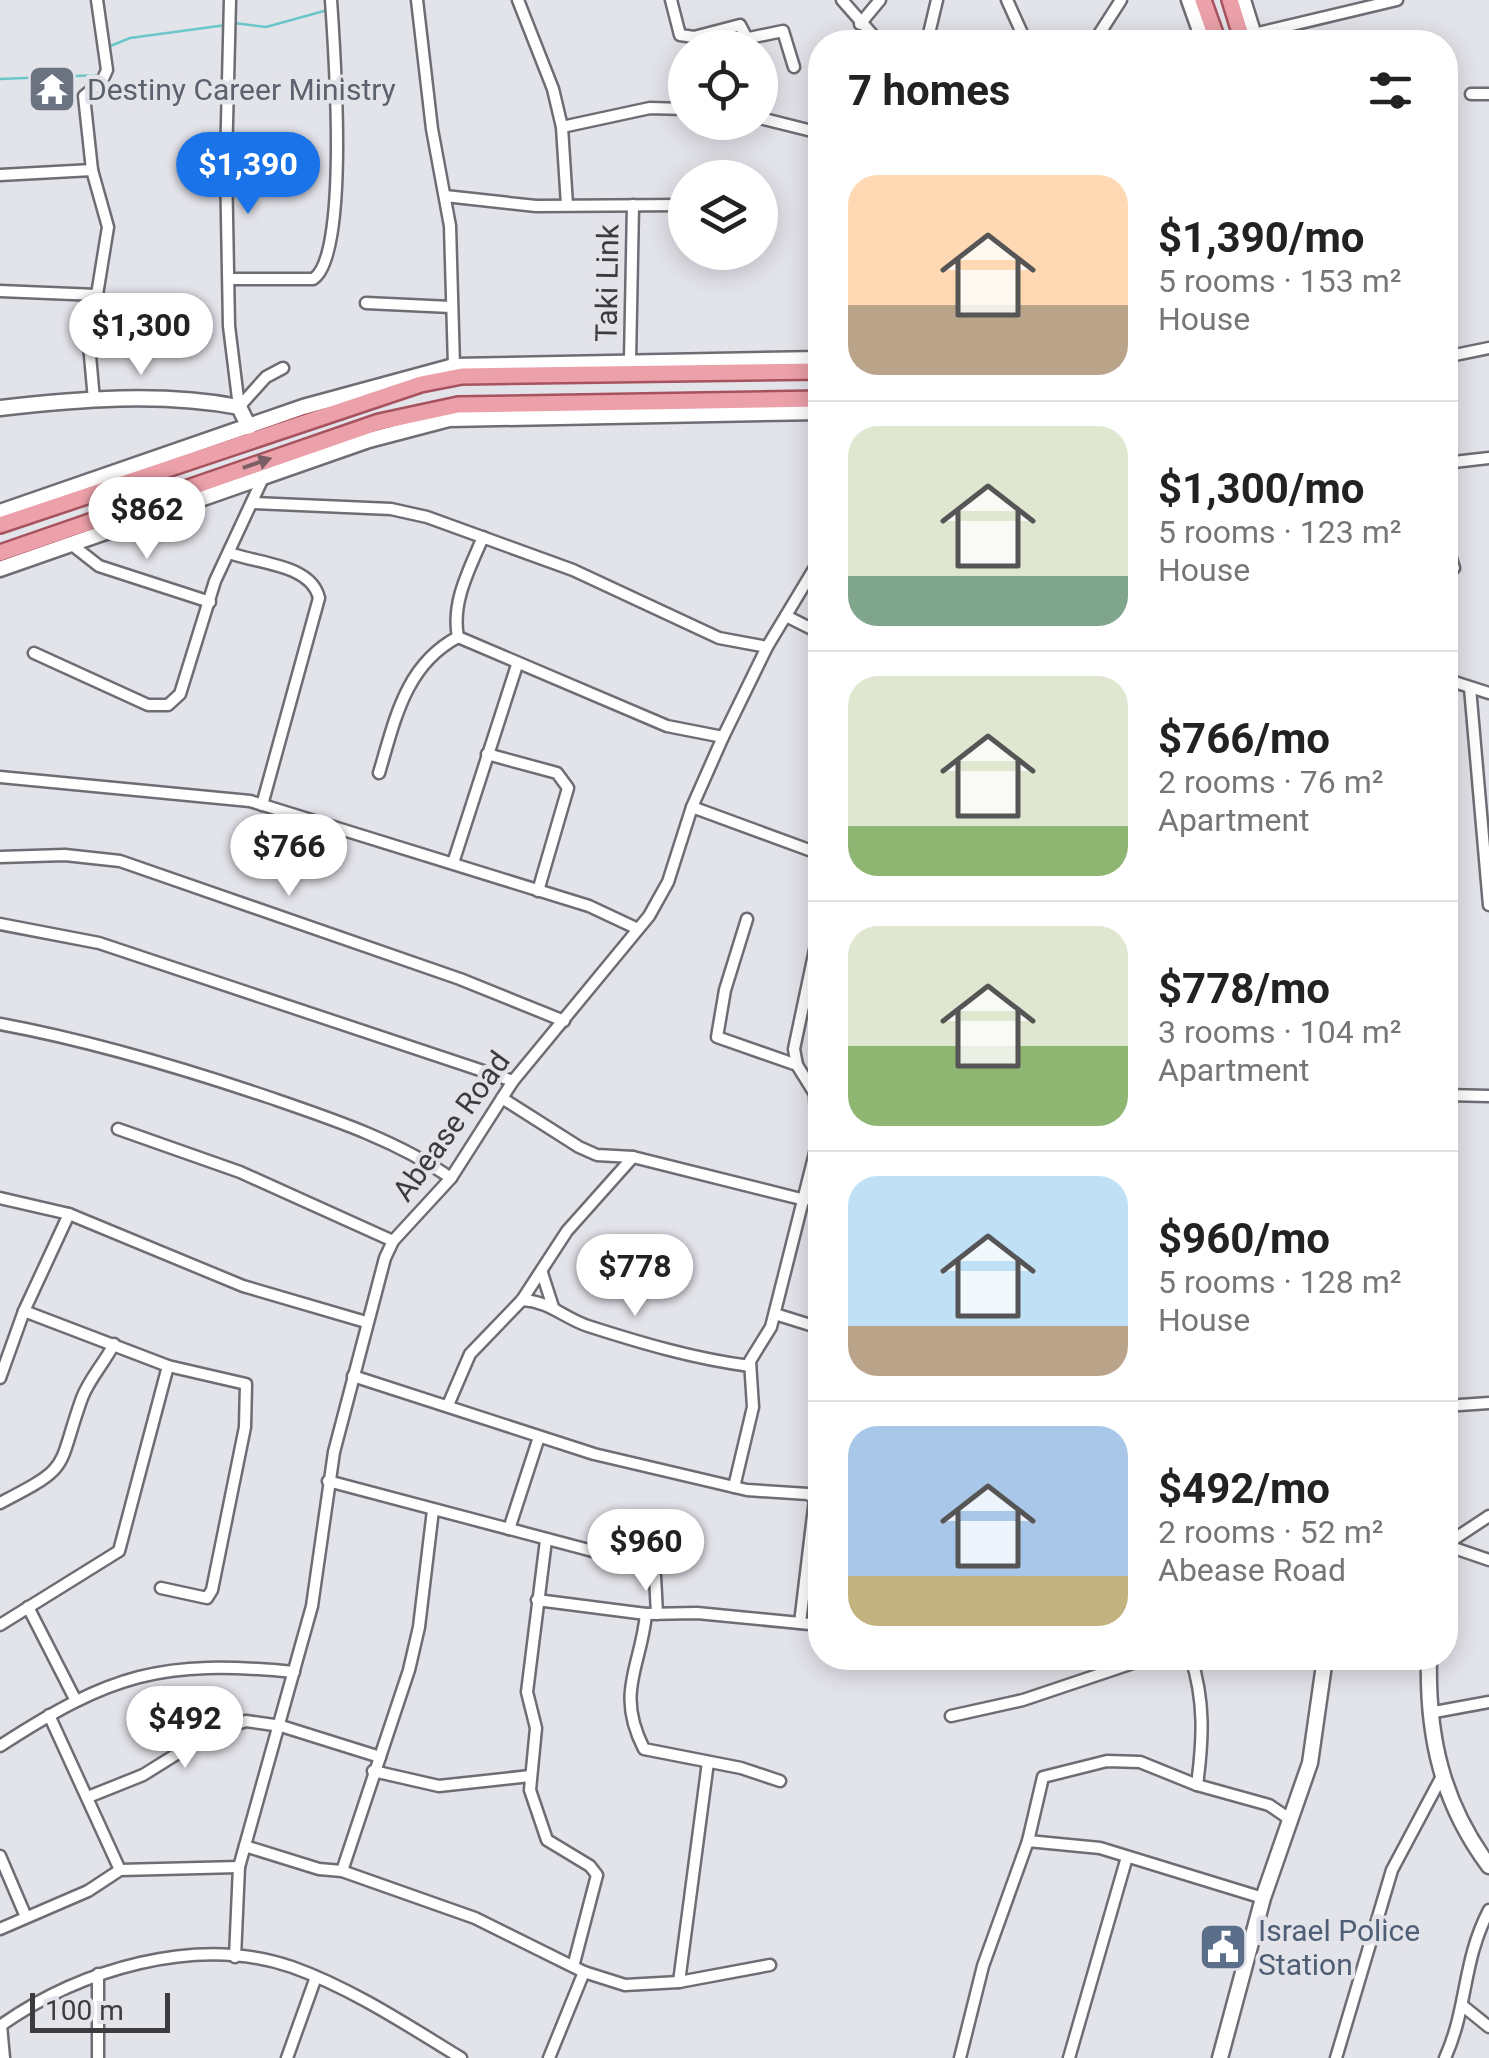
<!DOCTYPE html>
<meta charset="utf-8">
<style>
body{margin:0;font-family:Roboto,sans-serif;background:#f6f6f6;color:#222;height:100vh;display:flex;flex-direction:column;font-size:38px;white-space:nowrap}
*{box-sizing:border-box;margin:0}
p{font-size:32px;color:#767676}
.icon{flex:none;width:55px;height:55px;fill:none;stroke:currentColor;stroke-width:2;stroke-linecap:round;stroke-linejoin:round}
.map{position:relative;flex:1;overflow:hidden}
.panel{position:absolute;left:808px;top:30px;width:650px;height:1640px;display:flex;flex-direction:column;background:#fff;border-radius:40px;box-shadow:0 5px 25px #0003}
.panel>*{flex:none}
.buttons{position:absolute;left:668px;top:30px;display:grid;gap:20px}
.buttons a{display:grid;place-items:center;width:110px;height:110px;border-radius:50%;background:#fff;box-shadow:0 5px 25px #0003;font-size:50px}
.scale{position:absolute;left:30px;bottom:25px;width:140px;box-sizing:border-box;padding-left:10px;border:5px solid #3c3c3f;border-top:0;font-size:28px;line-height:35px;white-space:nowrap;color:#3c3c3f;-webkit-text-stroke:8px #e3e3ea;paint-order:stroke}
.price{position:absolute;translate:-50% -85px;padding:0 22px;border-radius:35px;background:#fff;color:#222;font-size:32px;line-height:65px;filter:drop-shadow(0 2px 5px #0008)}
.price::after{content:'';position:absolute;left:50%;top:60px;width:30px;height:22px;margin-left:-15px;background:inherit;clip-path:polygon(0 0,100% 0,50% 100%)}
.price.selected{background:#1a73e8;color:#fff}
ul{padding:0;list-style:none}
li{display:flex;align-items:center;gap:30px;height:250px;padding:0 40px}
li+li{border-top:2px solid #e0e0e0}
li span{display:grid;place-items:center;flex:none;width:280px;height:200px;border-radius:30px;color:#555}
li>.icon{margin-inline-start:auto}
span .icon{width:120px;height:120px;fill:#fffc;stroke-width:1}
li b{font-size:42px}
h2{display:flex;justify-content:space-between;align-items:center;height:120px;padding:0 40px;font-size:42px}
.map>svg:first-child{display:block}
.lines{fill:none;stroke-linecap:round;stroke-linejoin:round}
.stream{stroke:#6ac6c7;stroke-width:2.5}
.street-casing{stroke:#6d6d73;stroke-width:15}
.secondary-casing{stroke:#6d6d73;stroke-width:19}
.primary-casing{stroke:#a7535f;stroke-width:20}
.street{stroke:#fff;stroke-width:10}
.secondary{stroke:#fff;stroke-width:14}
.primary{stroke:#eca0a9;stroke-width:15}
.oneway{fill:#7a5f64}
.labels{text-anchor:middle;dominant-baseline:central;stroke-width:9;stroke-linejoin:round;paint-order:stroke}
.worship-label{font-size:30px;fill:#5b616d;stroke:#e3e3ea;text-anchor:start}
.street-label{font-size:30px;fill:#3c3c3f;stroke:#e3e3ea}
.service-label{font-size:30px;fill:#4e5e75;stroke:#e3e3ea;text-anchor:start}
</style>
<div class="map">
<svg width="1489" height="2058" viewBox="0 0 1489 2058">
<rect width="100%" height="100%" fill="#e3e3ea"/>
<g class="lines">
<g class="stream">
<polyline points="234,23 266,27 324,11"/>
<polyline points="108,47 130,38 226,25"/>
<polyline points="0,79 100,75 101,63"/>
</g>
<g class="street-casing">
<g id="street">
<polyline points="230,0 226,163 229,326 239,407"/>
<polyline points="417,0 432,129 450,226 454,366"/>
<polyline points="518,0 553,89 562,127 567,205"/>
<polyline points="671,0 680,35 694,37 740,25 752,48"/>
<polyline points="842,0 879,42"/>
<polyline points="1007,0 1026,42"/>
<polyline points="860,24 880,0"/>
<polyline points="1254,34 1397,0"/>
<polyline points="749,38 783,31 794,67"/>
<polyline points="927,42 937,0"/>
<polyline points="1094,42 1121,0"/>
<polyline points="1471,94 1489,94"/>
<polyline points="760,118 820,133"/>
<polyline points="562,127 650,108 685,109"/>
<polyline points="92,170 84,96 102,81 107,70 97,0"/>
<polyline points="0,175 92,170 108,227 89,344 94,400"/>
<polyline points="445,196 536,206 685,205"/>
<path d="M231 279H313C350 257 334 45 331 0"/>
<polyline points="0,291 97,295"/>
<polyline points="366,303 451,307"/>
<polyline points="1445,357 1489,348"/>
<polyline points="630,361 633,205"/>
<polyline points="239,407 266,377 283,368"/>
<polyline points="1445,463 1489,458"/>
<polyline points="252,503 391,509 427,517 573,570 719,638 767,647"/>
<path d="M483 537C470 568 451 602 458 637L667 726 723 737"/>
<polyline points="1445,539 1454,568 1445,578"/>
<polyline points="71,544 99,566 210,602"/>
<path d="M230 553C258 564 311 564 319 598L262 805"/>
<polyline points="786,616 820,633"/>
<polyline points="34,653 148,705 168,705 180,694 215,581 263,478"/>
<polyline points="1445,679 1489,693"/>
<polyline points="1470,688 1489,905"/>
<polyline points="487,754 557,773 568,788 538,891"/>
<path d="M379 773C395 720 405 665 458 637"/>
<polyline points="0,777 250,801 589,906 638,929"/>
<polyline points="692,807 820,854"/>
<polyline points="0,857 65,855 120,861 460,979 564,1021"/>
<polyline points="453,863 517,665"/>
<polyline points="747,919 725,990 717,1037 797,1065"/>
<polyline points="0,924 99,943 513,1081"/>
<path d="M0 1024C92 1041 179 1067 268 1097 332 1119 396 1140 451 1178"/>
<polyline points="1445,1095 1489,1096"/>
<polyline points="118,1129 240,1172 393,1241"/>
<polyline points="633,1157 805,1200"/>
<polyline points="0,1198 69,1214 243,1286 366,1322"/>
<polyline points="542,1273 553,1307"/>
<path d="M522 1300C549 1301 564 1318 588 1326 641 1343 695 1359 750 1366"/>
<polyline points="24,1311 168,1366 246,1384 245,1427 212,1590 207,1598 161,1588"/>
<polyline points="775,1314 820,1328"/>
<polyline points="353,1376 594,1454 747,1490 808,1494 815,1499 800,1623"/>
<polyline points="0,1378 24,1311 69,1214"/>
<polyline points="448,1405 470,1354 522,1300 567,1231 633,1157 597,1155 579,1147 502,1098"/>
<polyline points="1445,1406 1489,1403"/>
<polyline points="328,1481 638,1563 655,1576 657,1614"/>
<polyline points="734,1487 753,1407 750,1361 771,1327 817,1145 815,1094 797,1065 794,1049 820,926"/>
<path d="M0 1503C74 1465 56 1470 82 1398 89 1379 105 1362 114 1344"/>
<polyline points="509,1529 539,1437"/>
<polyline points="546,1540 527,1692 536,1728 530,1790 547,1840 590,1866 597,1875 574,1963"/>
<polyline points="1445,1545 1489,1516"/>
<polyline points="1448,1546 1489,1560"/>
<polyline points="537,1600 646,1614 697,1613 820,1625"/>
<polyline points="28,1607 75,1699"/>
<path d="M646 1614C641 1667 615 1692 644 1749L741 1768 780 1781"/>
<polyline points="0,1625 119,1551 168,1366"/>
<path d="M1191 1658C1205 1701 1203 1740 1197 1785"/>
<polyline points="1429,1713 1489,1702"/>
<polyline points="49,1715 120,1870"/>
<polyline points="951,1716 1023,1700 1148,1658"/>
<path d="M0 1746C111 1674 161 1659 294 1672"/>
<polyline points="373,1771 439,1786 530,1776"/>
<polyline points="88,1797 143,1775 212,1732 246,1721 281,1726 380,1757"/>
<polyline points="1028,1841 1043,1777 1107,1761 1140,1762 1197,1785 1269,1805 1291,1820"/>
<polyline points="245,1846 319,1869 342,1871 475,1918 584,1972 625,1985 679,1982 770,1965"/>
<polyline points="0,1856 26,1917"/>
<polyline points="342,1871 409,1670 419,1627 433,1510"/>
<polyline points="0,1929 88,1891 120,1870 239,1867"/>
<polyline points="235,1957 239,1867 312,1606 334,1452 385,1258 393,1241 451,1178 513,1081 649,916 668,882 692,807 723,737 767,647 820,559"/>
<polyline points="98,1974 98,2058"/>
<polyline points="679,1982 708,1762"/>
<polyline points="1463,2006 1489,2027"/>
<polyline points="1,2025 4,2058"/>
<path d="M0 2026C79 1970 196 1934 292 1967 351 1988 407 2025 461 2058"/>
<polyline points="287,2058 316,1977"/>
<polyline points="549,2058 584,1972"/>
<polyline points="960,2058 983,1966 1028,1841 1100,1848 1263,1898"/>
<polyline points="1069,2058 1127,1857"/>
<polyline points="1336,2058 1392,1870 1441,1778"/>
<path d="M1445 2058C1468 2007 1462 1962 1489 1910"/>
</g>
</g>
<g class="secondary-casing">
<g id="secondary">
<polyline points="1189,0 1204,42"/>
<polyline points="1243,0 1256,42"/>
<path d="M0 408C78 399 162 392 239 407L249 427"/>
<polyline points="0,512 303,407 454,366 820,359"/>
<polyline points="0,569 369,440 449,419 820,412"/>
<path d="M1429 1658C1427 1736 1442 1803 1489 1866"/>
<polyline points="1220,2058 1263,1898 1310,1763 1325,1658"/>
</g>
</g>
<g class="primary-casing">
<g id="primary">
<polyline points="1203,0 1218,42"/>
<polyline points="1230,0 1243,42"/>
<polyline points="0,525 421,384 462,376 820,371"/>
<polyline points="0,553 379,422 458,405 820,399"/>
</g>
</g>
<use href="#street" class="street"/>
<use href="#secondary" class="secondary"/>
<use href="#primary" class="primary"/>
</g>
<defs><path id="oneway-solid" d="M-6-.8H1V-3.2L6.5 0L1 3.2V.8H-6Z" transform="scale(2.5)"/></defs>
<use class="oneway" href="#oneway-solid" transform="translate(257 463) rotate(-19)"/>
<defs>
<g id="temple-square" transform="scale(2.5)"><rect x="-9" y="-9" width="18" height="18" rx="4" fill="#6b7280" stroke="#e3e3ea"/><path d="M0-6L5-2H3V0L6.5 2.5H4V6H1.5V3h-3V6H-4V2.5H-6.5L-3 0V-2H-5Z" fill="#fff"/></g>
<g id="civic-square" transform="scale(2.5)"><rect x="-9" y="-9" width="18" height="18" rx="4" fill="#5c6f8a" stroke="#e3e3ea"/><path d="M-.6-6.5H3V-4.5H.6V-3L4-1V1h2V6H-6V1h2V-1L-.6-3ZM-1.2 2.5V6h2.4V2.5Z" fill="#fff"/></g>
</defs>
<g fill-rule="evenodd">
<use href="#temple-square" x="52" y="89"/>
<use href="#civic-square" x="1223" y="1947"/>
</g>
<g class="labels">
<g class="worship-label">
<text x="87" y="89">Destiny Career Ministry</text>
</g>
<g class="street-label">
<text transform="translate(607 283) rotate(-89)">Taki Link</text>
<text transform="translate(451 1126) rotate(-54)">Abease Road</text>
</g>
<g class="service-label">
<text x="1258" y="1930">Israel Police<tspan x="1258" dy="34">Station</tspan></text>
</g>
</g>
</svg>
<div class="buttons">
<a><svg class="icon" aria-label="locate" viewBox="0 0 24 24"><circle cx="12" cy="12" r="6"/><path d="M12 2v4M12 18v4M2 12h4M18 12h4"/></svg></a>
<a><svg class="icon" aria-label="layers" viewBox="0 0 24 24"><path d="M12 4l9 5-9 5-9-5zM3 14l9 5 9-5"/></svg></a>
</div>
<div class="scale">100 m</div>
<b class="price selected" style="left:248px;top:217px">$1,390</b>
<b class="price" style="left:141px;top:378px">$1,300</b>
<b class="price" style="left:147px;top:562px">$862</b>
<b class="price" style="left:289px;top:899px">$766</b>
<b class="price" style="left:635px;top:1319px">$778</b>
<b class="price" style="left:646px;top:1594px">$960</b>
<b class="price" style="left:185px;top:1771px">$492</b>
<section class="panel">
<h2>7 homes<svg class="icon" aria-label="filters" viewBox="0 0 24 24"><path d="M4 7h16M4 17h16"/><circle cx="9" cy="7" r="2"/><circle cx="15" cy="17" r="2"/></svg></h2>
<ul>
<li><span style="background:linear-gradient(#ffd9b3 65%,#b9a48a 0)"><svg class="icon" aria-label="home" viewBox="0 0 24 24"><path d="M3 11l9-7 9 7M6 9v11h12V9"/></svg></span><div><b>$1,390/mo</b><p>5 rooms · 153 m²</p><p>House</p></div></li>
<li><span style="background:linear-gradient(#dfe7d0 75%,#7fa58c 0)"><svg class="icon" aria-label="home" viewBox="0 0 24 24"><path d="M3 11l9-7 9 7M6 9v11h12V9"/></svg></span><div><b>$1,300/mo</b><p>5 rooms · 123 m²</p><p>House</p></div></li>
<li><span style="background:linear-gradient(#dfe7d0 75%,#8fb573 0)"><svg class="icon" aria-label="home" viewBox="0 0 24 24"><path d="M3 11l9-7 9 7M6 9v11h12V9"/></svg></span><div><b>$766/mo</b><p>2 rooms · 76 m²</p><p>Apartment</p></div></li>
<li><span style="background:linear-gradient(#dfe7d0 60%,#8fb573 0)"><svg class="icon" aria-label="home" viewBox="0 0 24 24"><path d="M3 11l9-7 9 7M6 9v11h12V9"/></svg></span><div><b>$778/mo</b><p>3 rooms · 104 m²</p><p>Apartment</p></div></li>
<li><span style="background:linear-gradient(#bfe0f5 75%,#b9a48a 0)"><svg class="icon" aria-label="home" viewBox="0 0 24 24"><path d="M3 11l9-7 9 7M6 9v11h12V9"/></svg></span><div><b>$960/mo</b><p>5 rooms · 128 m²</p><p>House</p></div></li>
<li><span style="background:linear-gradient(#a9c7e8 75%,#c2b280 0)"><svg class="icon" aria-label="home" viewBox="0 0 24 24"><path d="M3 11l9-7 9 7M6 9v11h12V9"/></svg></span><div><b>$492/mo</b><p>2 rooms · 52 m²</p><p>Abease Road</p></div></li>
</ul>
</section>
</div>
